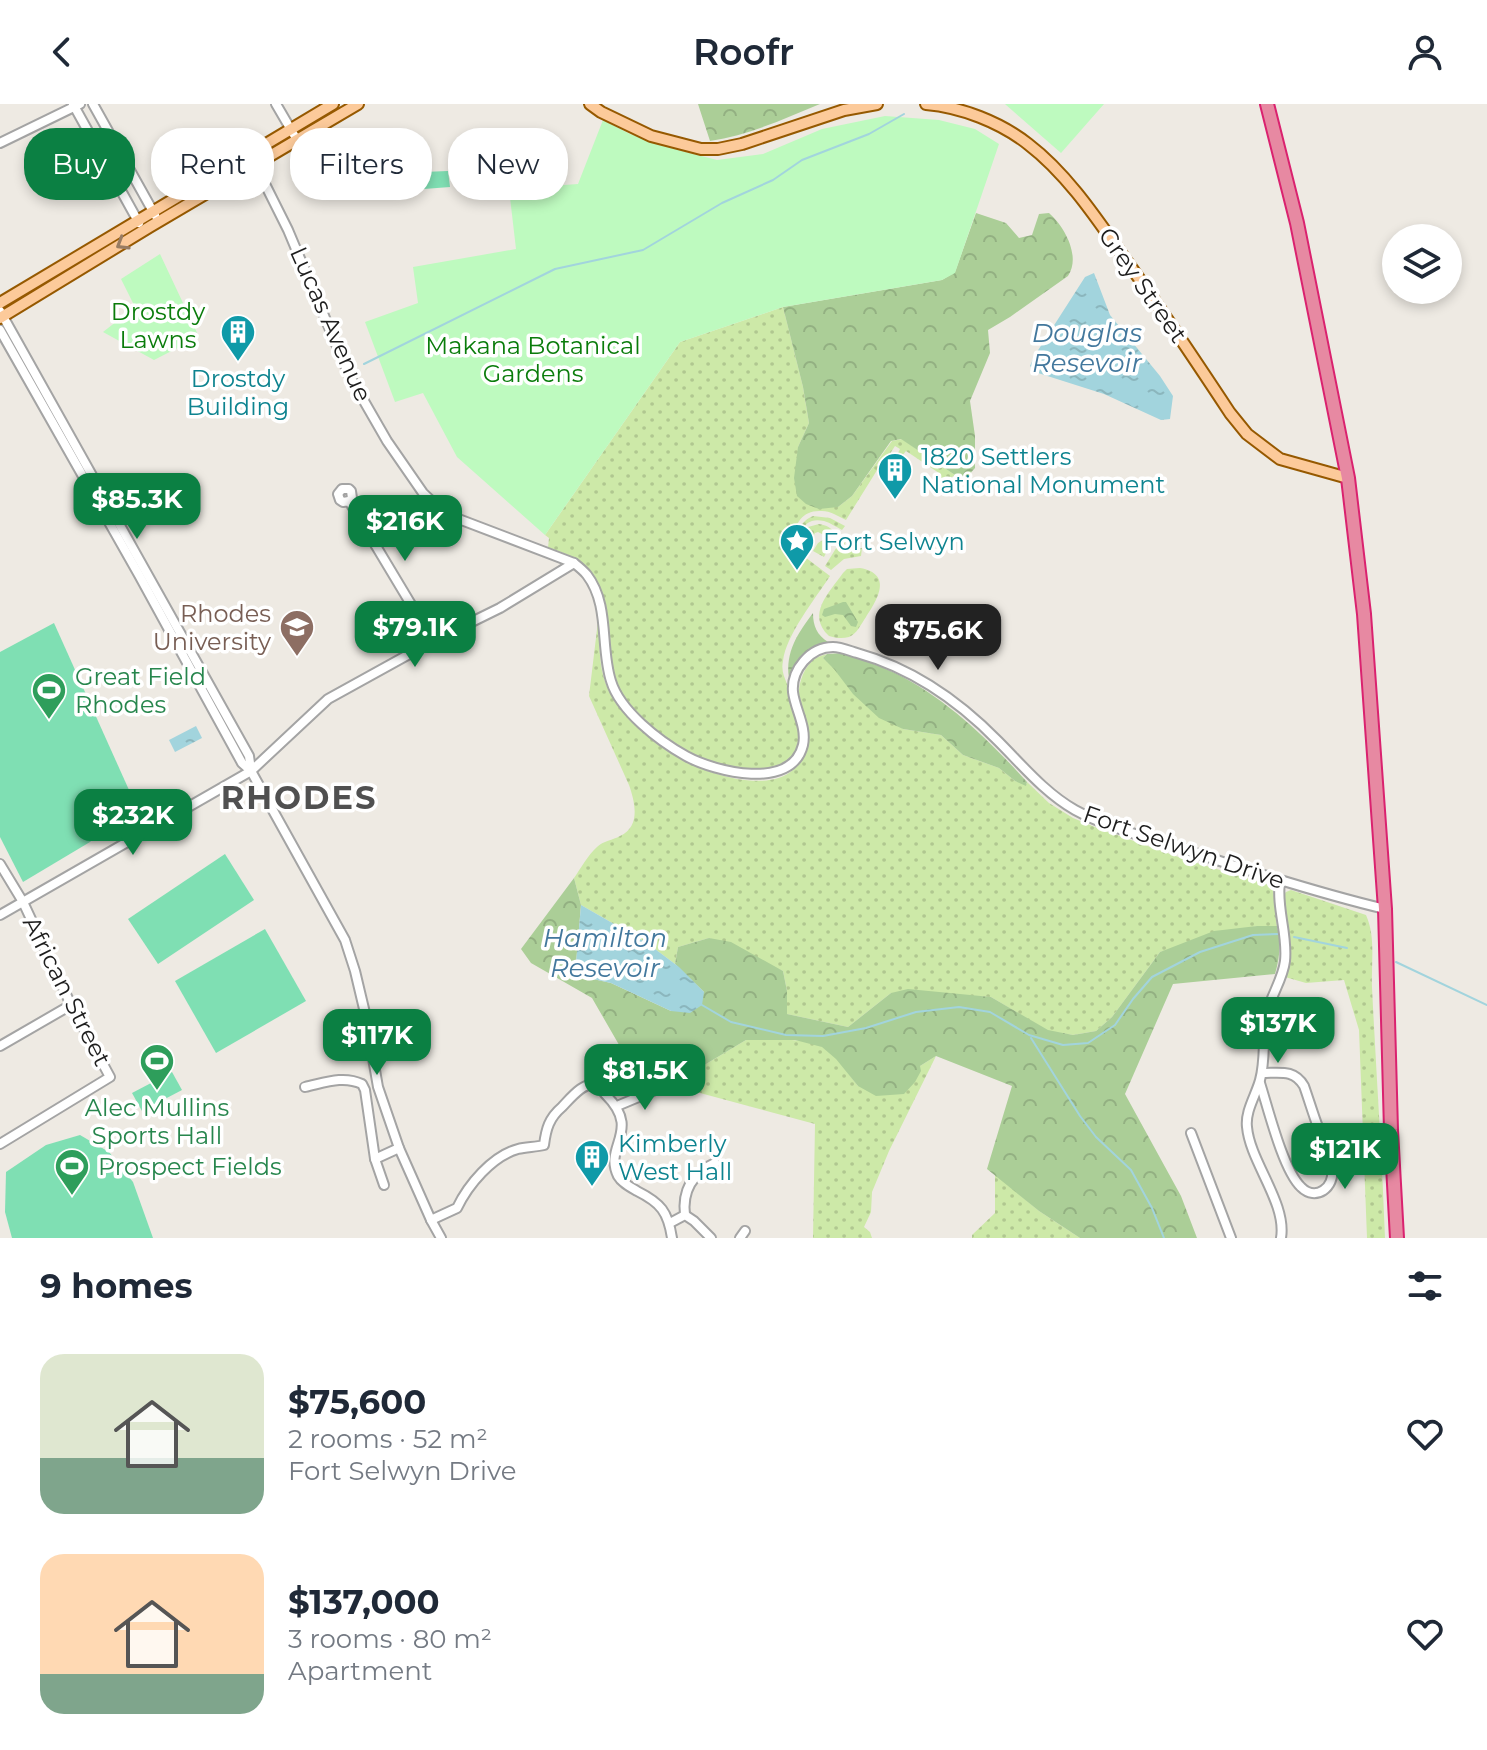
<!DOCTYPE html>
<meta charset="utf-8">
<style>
body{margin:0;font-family:Montserrat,sans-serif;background:#f2f2f3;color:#1f2937;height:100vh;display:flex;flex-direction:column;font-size:30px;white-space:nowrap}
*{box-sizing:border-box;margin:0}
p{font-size:26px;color:#747a83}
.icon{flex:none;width:44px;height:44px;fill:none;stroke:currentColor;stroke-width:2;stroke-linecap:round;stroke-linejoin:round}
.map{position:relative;height:1134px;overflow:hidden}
.panel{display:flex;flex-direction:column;background:#fff;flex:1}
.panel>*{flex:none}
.top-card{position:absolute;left:24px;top:24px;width:800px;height:72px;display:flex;gap:16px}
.controls{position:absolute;left:1382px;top:120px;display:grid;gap:16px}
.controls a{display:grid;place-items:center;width:80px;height:80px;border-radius:50%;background:#fff;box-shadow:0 4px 12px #0003;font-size:40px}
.price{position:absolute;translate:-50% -68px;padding:0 18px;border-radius:16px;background:#0b8043;color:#fff;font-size:26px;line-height:52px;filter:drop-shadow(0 2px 4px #0008)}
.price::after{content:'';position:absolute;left:50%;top:48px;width:24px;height:18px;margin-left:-12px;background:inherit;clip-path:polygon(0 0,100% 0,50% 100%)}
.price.current{background:#222;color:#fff}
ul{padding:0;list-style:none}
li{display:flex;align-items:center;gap:24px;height:200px;padding:0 40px}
li span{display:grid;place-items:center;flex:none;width:224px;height:160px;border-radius:24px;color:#555}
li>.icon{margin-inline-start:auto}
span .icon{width:96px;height:96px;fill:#fffc;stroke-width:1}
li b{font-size:34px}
h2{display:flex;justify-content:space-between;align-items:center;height:96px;padding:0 40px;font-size:34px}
.chip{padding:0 28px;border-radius:32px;background:#fff;box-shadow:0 4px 12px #0003;font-size:28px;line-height:72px}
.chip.current{background:#0b8043;color:#fff}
header{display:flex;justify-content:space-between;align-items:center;height:104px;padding:0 40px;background:#fff;font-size:36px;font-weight:600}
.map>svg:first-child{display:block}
.grass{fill:url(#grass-dots)}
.forest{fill:url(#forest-crowns)}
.park{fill:#befabf}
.pitch{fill:#7fdfb3}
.water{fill:url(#water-ripples)}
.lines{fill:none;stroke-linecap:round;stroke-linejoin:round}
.stream{stroke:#a2d4dd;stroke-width:2}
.minor-casing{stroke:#a4a4a4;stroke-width:12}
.major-casing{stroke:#965900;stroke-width:14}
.highway-casing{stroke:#da226f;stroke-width:16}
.minor{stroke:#fff;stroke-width:8}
.major{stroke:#fcca9a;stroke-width:10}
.highway{stroke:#e789a2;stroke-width:12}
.oneway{stroke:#987c62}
.labels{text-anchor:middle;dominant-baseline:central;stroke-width:7;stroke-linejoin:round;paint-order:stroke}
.street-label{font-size:24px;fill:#1d1d1d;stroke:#fff}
.park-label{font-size:24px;fill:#0a7c0b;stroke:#fff}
.culture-label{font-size:24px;fill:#0d838f;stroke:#fff;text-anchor:start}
.education-label{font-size:24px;fill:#785e54;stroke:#fff;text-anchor:end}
.leisure-label{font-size:24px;fill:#27864d;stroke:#fff;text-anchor:start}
.water-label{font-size:26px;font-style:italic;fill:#43789d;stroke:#fff}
.district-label{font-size:32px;font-weight:bold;letter-spacing:2px;fill:#505050;stroke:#fff}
</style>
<header><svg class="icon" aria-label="back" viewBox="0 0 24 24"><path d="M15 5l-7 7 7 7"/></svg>Roofr<svg class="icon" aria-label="person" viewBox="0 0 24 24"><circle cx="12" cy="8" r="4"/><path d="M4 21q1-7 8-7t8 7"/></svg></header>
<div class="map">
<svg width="1487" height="1134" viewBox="0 0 1487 1134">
<defs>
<pattern id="grass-dots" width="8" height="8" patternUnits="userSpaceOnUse" patternTransform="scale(2)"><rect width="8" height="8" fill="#cde9a8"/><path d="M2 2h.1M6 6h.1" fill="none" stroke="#b0c790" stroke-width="1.8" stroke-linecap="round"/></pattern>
<pattern id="forest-crowns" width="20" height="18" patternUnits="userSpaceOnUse" patternTransform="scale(2)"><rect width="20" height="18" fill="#abce97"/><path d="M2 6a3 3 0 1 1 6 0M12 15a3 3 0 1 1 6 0" fill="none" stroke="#93b082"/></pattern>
<pattern id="water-ripples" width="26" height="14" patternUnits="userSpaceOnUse" patternTransform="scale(2)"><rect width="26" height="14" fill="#a2d4dd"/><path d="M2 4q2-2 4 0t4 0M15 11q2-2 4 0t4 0" fill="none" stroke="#8bb6bd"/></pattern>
</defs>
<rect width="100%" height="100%" fill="#eeeae3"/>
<g class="grass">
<path d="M783 203 803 283 809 319 798 343 838 403 852 392 892 337 902 335 955 371 943 379 936 375 939 369 906 347 902 352 898 349 900 345 895 342 884 359 879 357 877 361 879 363 846 416C838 412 830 407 822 407 798 405 790 428 797 447L830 472C815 495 786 531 783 557 781 566 784 572 787 580 789 586 789 592 791 598 795 615 805 635 793 651 785 662 768 666 755 666 741 666 726 665 713 660 680 650 630 613 616 581 604 555 602 525 596 498 594 488 594 476 589 468 579 454 564 448 548 444L549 434 545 431 680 238Z"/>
<path d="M813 412 830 414 845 422 842 426C836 423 831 419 824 417 802 412 798 431 807 447L806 449C794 436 796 419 813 412Z"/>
<path d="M819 420C826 421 833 424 835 431L824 453 813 447 818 439 823 436 824 431 818 428 815 429 813 433 815 437 810 444 805 432 808 423Z"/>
<polygon points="843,433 846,435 844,444 862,444 861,452 844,455 831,466 825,462"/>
<path d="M860 464C893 470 878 495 866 513 861 520 857 530 849 533 842 535 835 534 829 532 806 510 829 489 843 469L847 465Z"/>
<path d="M598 517C600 540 598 568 610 588 637 634 686 665 737 675 756 678 779 679 794 665 820 642 804 624 799 597 797 583 803 562 816 554 819 552 824 551 827 550L823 554 903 625 941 631 963 651 999 664 1015 677 1027 680V678L1049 699 1073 714 1095 723 1184 755 1269 781 1273 785 1277 822H1257L1160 848 1112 913 1096 927 1073 931 1048 927 991 893 891 889 848 923 787 910V887L783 867 709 834 678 843 675 860 647 839 581 801 574 774C581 764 588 751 597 743 603 737 613 736 620 732 641 723 635 698 629 681L589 592Z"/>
<path d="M1291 786 1366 811C1376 833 1371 859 1372 883 1376 967 1382 1050 1385 1134H1367L1359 926 1344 876 1306 879 1285 873C1295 845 1286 821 1284 792L1286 788Z"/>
<path d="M746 936C767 936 805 933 823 943 837 952 848 969 858 982L920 962 936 952 889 1047 872 1088 871 1108 864 1123 870 1128 872 1134H813L815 1020 663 979 696 966Z"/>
<polygon points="995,1070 1039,1107 1080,1134 972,1134 972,1131 995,1109"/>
</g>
<g class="forest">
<path d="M698 0H820C784 15 749 31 710 37Z"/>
<path d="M976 109 1006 119 1019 134 1032 131 1039 110 1049 109C1065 123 1081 153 1068 172L1010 213 988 226 990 249 970 297 975 332V364L967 373 955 371 901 335 891 337 852 392 838 403 819 405 806 400 797 392 794 374 798 343 809 319 803 283 783 203 942 176 955 168Z"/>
<polygon points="843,498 846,498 858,518 856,523 851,522 843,511 835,510 825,513 822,511 824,505"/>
<path d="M813 509C813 522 817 531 828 538 806 544 797 554 789 574 785 548 798 529 813 509Z"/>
<path d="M843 549C860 555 878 561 895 569 947 595 988 635 1027 678L1026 682 1015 677 999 664 963 651 941 631 903 625 879 614 853 590 834 565 823 554 827 550Z"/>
<path d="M574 774 581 801 575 871 611 879 671 907 704 888 675 860 678 843 709 834 731 838 783 867 787 887V910L848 923 891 889 908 885 991 893 1048 926 1073 931 1096 927 1112 913 1160 848 1214 827 1257 822H1277C1281 839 1280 853 1275 870L1173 880 1125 990 1181 1092 1197 1134H1080L1039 1107 987 1065 1012 982 936 952 920 962 921 967 915 978 904 990 876 992 858 982 836 955 822 943 795 936H746L696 966 663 979 637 972 592 894 531 859 521 845Z"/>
</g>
<g class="park">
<polygon points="1005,0 1104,0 1061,49"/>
<polygon points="885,12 939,16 975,25 999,40 955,169 942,176 783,203 680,238 545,431 457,353 423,289 395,298 365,218 418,199 413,163 516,145 509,85 578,80 603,16 630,30 686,48 717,56 763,50 822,25"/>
<polygon points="160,150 199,233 154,256 103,228 135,203 121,175"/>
</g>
<g class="pitch">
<polygon points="448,67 450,83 424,85 423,68"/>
<polygon points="54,519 129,686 99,729 90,738 23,778 0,733 0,548"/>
<polygon points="225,750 254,796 158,860 128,815"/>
<polygon points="265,825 306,897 216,949 175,877"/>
<polygon points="165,948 174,963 150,976 142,961"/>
<polygon points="172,968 182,986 142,1007 132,989"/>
<polygon points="80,1031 109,1048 133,1078 153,1134 12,1134 5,1108 6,1068 46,1041"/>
</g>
<g class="water">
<polygon points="1094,169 1110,211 1160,272 1173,292 1170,315 1161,316 1104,290 1038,269 1030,262 1035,251 1085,173"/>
<polygon points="196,622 202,634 175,648 169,636"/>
<polygon points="581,801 647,839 679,863 704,888 702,901 690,909 671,907 611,879 575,871"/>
</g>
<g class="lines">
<g class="stream">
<polyline points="364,260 555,165 643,146 722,99 773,76 802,56 869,30 904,10"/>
<polyline points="1294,833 1347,844"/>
<polyline points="1396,858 1487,901"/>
<polyline points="702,901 731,918 786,931 823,932 866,924 916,908 959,903 990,908 1029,931 1063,941 1088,939 1115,921 1133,895 1152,873 1200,848 1253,831 1279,830"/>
<polyline points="1031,934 1080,1012 1096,1033 1131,1066 1152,1104 1164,1134"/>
</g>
<g class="minor-casing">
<g id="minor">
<polyline points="73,0 139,119"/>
<polyline points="93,0 155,111"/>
<polyline points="276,0 297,36"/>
<polyline points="0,39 80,0"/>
<path d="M254 58 288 126 349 271 387 337 423 389 441 406 456 414 574 459C579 463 584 467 587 471 610 501 600 543 611 577 620 607 659 637 686 652 715 668 792 687 803 641 807 623 795 605 793 588 791 566 810 543 833 543 841 543 850 547 857 549 911 564 959 597 998 637 1022 661 1045 689 1075 706 1106 723 1143 732 1177 743 1246 766 1314 788 1385 805"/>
<polyline points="0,207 249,652 251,666"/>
<polyline points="0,226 139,471 242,659 251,667 345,836 355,867 365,909 378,983 399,1044 431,1116 441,1134"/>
<polyline points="349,397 343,398 340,396 338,390 342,385 349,385 351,387 352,394 349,397 433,537"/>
<polyline points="0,760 23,798 71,901 110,973 0,1040"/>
<path d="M1280 777C1276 804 1288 830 1285 857 1283 875 1271 891 1267 909 1262 931 1266 955 1260 976 1256 991 1245 1007 1247 1023 1250 1058 1287 1099 1281 1134"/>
<polyline points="0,811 251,667 328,595 433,537 500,504 574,459"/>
<polyline points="0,942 71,901"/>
<path d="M1260 979C1268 1004 1283 1066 1301 1083 1316 1098 1335 1083 1332 1065 1331 1051 1323 1037 1318 1023 1313 1010 1309 996 1304 982 1294 965 1280 969 1262 969"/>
<path d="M305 983C324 979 343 971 362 980L365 986 375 1055"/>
<polyline points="617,1002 660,984"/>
<polyline points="1191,1029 1231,1134"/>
<polyline points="384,1081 375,1055 399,1044"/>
<path d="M685 1111C682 1086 693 1069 715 1059"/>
<path d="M431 1116 457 1104C468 1081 492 1052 518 1045 526 1043 536 1043 544 1041 546 1025 549 1014 562 1003 569 996 585 975 597 982 601 984 603 988 606 991 642 1027 603 1042 618 1072 622 1079 630 1083 637 1087 661 1099 668 1108 672 1134"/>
<polyline points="670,1119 685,1111 694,1117 711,1134"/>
<polyline points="740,1134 745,1127"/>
</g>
</g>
<g class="major-casing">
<g id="major">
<polyline points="590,0 601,8 651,32 701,45 718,45 742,40 844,6 877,0"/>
<path d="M926 0C961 3 1000 18 1028 40 1066 69 1095 112 1123 152 1160 203 1195 256 1230 309L1247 330 1280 355 1348 374"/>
<polyline points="0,199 333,0"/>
<polyline points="0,214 151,122 358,0"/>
</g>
</g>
<g class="highway-casing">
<polyline id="highway" points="1267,0 1297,119 1348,374 1364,510 1385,805 1391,1026 1397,1134"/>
</g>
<use href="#minor" class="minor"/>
<use href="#major" class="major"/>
<use href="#highway" class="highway"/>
</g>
<defs><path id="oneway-chevron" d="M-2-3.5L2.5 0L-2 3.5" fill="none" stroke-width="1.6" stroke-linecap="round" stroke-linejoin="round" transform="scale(2)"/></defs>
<use class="oneway" href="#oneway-chevron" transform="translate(122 140) rotate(149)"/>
<defs>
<g id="building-pin" transform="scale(1.8)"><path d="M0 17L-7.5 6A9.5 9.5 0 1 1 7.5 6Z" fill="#0f9aa8" stroke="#fff"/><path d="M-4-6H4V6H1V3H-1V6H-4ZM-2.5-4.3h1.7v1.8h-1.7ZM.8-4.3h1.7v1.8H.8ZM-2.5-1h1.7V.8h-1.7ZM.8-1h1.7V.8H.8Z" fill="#fff"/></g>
<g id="sight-pin" transform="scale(1.8)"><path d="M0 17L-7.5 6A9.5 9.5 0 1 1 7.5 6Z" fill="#0f9aa8" stroke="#fff"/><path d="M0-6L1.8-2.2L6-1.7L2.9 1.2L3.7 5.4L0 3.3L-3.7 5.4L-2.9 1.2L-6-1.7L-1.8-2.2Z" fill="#fff"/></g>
<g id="university-pin" transform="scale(1.8)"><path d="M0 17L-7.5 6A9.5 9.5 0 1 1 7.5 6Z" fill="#8d6e63" stroke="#fff"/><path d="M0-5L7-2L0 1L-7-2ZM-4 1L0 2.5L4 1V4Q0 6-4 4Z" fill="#fff"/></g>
<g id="stadium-pin" transform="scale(1.8)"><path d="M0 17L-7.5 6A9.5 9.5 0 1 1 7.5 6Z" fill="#2e9e5b" stroke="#fff"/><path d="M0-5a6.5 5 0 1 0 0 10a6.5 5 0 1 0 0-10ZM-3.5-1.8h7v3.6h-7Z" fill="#fff"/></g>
</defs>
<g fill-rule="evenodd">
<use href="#building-pin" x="238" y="228"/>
<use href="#building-pin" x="895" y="366"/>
<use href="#sight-pin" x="797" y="437"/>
<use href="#university-pin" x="297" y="523"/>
<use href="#stadium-pin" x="49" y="586"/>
<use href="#stadium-pin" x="157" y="957"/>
<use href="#building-pin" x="592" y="1053"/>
<use href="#stadium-pin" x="72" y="1062"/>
</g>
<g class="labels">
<g class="street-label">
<text transform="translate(1143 181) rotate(55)">Grey Street</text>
<text transform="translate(331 220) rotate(66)">Lucas Avenue</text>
<text transform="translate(1184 743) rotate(19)">Fort Selwyn Drive</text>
<text transform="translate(67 887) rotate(63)">African Street</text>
</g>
<g class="park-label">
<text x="158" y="207">Drostdy<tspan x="158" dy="28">Lawns</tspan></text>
<text x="533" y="241">Makana Botanical<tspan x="533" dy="28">Gardens</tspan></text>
</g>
<g class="culture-label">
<text x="238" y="274" text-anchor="middle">Drostdy<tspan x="238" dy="28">Building</tspan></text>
<text x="921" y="352">1820 Settlers<tspan x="921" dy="28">National Monument</tspan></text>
<text x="823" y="437">Fort Selwyn</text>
<text x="618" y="1039">Kimberly<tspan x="618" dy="28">West Hall</tspan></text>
</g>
<g class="education-label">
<text x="271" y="509">Rhodes<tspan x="271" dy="28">University</tspan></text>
</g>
<g class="leisure-label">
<text x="75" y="572">Great Field<tspan x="75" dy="28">Rhodes</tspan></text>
<text x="157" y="1003" text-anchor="middle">Alec Mullins<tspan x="157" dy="28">Sports Hall</tspan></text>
<text x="98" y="1062">Prospect Fields</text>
</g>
<g class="water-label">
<text x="1087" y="229">Douglas<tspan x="1087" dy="30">Resevoir</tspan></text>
<text x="605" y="834">Hamilton<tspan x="605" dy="30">Resevoir</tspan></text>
</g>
<g class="district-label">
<text x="299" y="693">RHODES</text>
</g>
</g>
</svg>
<div class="controls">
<a><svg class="icon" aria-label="layers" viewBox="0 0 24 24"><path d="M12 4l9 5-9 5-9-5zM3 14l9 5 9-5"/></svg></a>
</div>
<b class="price" style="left:137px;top:437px">$85.3K</b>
<b class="price" style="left:405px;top:459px">$216K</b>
<b class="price" style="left:415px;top:565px">$79.1K</b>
<b class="price current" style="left:938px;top:568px">$75.6K</b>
<b class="price" style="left:133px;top:753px">$232K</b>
<b class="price" style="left:1278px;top:961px">$137K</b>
<b class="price" style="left:377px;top:973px">$117K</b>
<b class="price" style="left:645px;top:1008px">$81.5K</b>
<b class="price" style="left:1345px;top:1087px">$121K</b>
<div class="top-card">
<a class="chip current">Buy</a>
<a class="chip">Rent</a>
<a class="chip">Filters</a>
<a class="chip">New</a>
</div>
</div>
<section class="panel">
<h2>9 homes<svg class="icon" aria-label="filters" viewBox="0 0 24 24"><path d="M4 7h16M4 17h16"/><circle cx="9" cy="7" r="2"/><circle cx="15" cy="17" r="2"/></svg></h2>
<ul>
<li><span style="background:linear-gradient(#dfe7d0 65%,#7fa58c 0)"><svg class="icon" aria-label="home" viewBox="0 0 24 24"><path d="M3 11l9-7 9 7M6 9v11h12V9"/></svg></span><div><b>$75,600</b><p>2 rooms · 52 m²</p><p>Fort Selwyn Drive</p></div><svg class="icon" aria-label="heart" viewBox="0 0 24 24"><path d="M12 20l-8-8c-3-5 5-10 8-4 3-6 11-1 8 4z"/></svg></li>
<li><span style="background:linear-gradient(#ffd9b3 75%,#7fa58c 0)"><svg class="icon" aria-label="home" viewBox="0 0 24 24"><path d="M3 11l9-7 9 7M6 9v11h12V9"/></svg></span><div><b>$137,000</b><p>3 rooms · 80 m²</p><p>Apartment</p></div><svg class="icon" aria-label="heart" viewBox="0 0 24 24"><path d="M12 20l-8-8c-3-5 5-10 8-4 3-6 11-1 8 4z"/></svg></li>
</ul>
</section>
